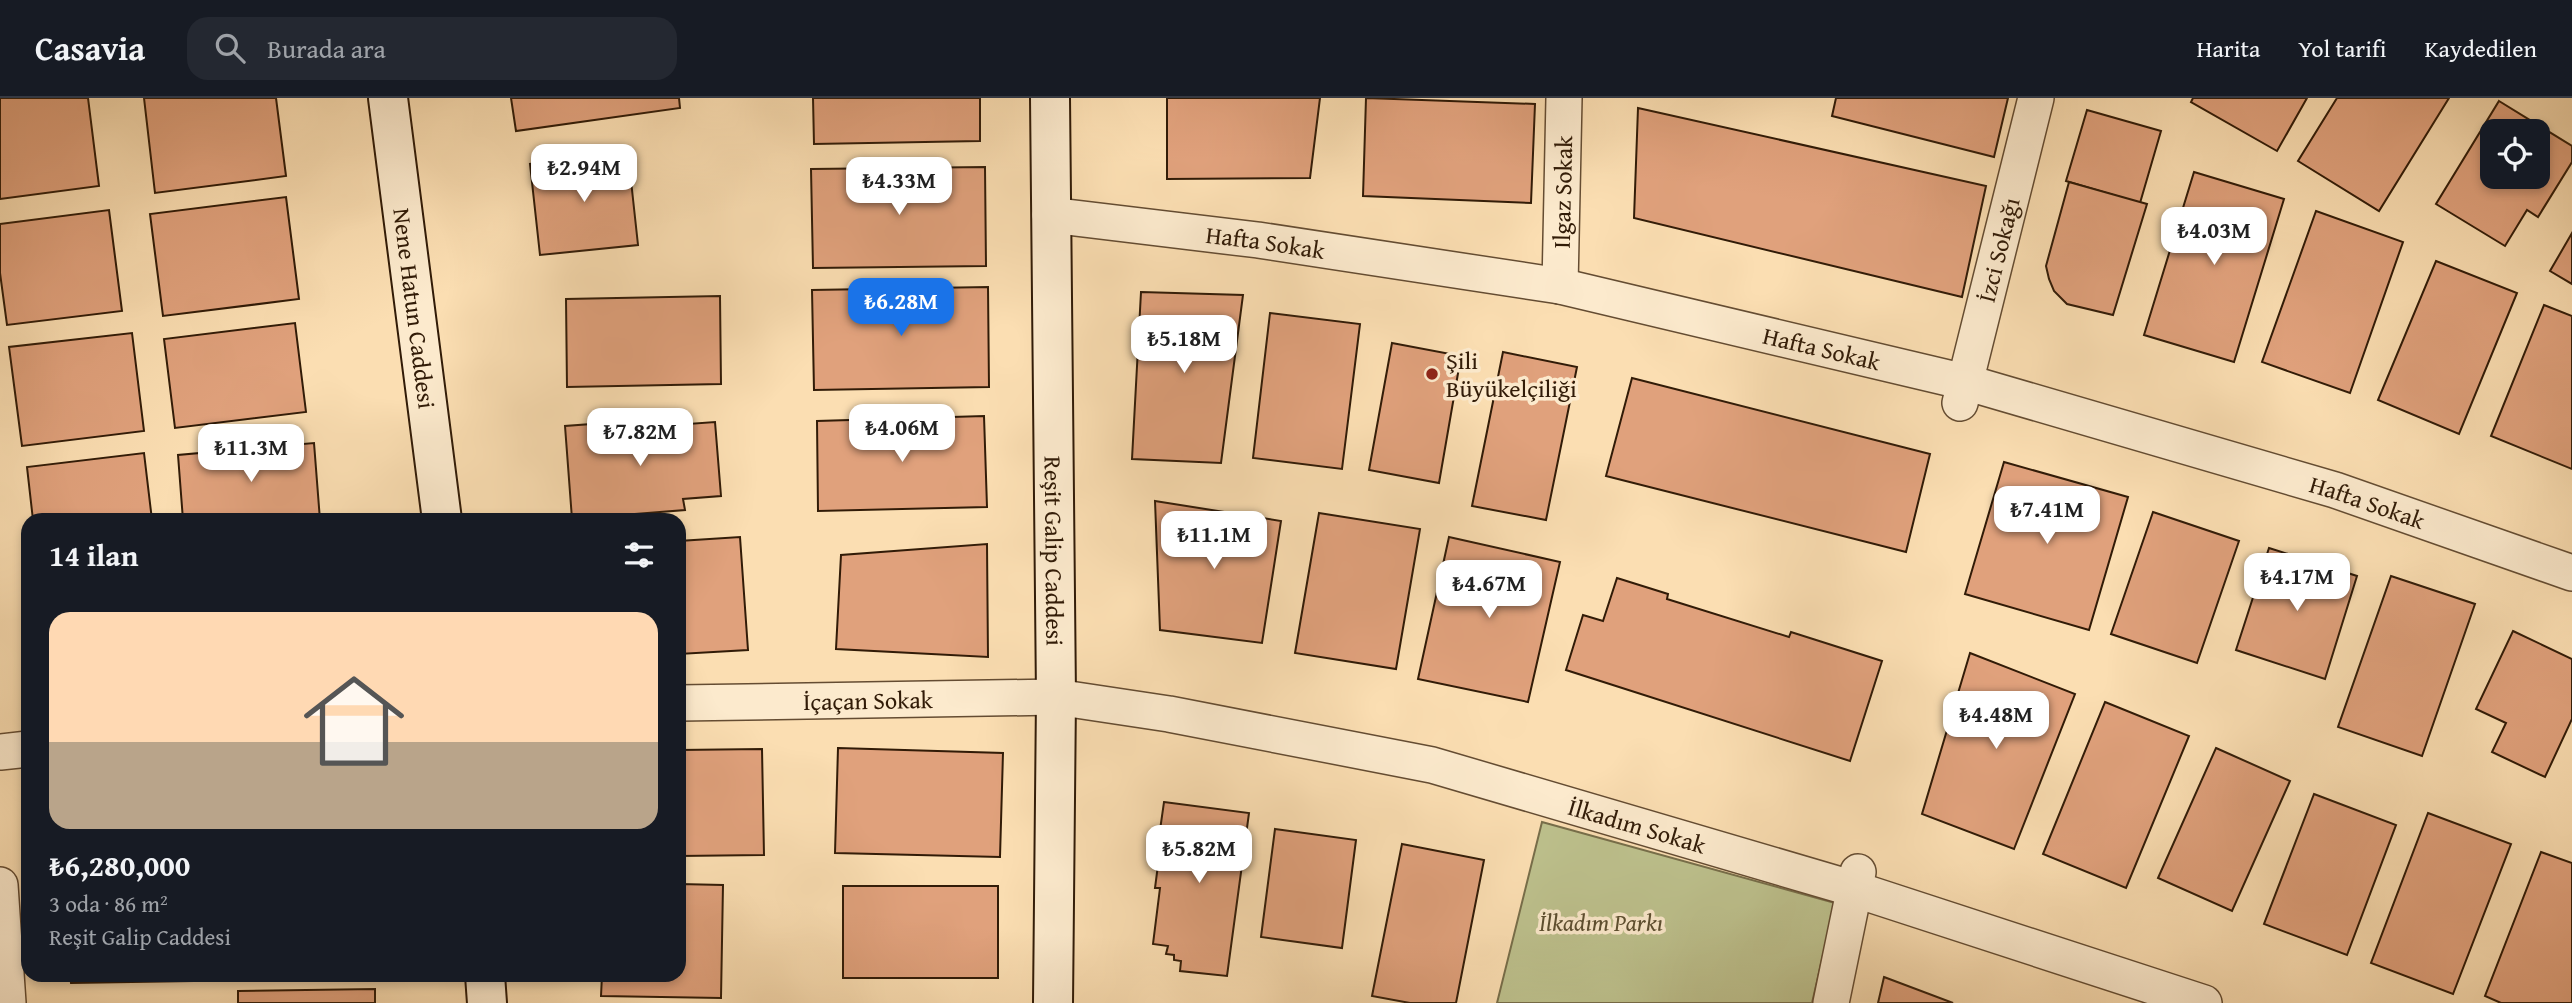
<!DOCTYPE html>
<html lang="tr">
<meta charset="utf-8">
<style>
body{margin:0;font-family:"Gentium Book Plus",serif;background:#242831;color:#f1f3f6;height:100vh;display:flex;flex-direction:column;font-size:26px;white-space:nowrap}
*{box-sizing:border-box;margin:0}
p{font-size:23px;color:#9ea1a6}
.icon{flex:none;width:38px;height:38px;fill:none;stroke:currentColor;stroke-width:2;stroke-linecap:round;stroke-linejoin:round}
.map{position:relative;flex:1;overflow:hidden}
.details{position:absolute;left:21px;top:415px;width:665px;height:469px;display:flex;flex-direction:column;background:#171b24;border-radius:21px;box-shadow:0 4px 10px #0003}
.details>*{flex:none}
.fabs{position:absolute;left:2480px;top:21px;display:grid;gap:14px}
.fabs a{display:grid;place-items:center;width:70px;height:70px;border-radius:14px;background:#171b24;box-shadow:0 4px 10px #0003;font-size:35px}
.price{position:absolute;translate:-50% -60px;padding:0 16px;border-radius:14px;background:#fff;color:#222;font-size:23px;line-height:46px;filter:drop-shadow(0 2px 4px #0008)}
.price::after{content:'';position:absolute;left:50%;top:42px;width:21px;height:16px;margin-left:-10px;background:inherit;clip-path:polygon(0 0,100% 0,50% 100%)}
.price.current{background:#1a73e8;color:#fff}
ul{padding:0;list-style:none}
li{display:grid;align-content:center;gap:14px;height:371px;padding:0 28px}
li+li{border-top:2px solid #363941}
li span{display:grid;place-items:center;height:217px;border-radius:21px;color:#555}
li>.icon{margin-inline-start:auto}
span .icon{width:126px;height:126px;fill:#fffc;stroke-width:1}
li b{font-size:30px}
h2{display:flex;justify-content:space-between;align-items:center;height:84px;padding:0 28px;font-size:30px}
header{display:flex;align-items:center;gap:42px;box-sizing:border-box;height:98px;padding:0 35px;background:#171b24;border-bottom:2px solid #363941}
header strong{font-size:33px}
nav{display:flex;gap:38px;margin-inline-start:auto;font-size:24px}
.search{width:490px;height:63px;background:#242831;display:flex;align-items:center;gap:18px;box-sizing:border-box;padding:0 24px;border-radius:21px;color:#9ea1a6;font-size:26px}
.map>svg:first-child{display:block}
.green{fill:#bdc18d;stroke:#776e4a;stroke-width:2}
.building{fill:#e0a17c;stroke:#311b07;stroke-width:2;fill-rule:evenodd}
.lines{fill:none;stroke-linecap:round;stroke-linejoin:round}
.minor-casing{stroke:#644c32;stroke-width:38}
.secondary-casing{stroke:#311b07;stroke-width:42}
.minor{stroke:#fceacd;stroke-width:35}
.secondary{stroke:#fceacd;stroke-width:38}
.poi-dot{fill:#8f2418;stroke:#fceacd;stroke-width:2.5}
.labels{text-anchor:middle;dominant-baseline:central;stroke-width:7;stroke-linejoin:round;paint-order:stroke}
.street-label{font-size:24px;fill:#311b07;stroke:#fceacd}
.poi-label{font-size:24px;fill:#311b07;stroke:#fceacd;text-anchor:start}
.park-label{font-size:24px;font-style:italic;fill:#5b4d2f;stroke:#fceacd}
</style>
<header>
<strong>Casavia</strong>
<div class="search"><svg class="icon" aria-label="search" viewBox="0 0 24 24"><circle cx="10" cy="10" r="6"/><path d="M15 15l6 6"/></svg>Burada ara</div>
<nav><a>Harita</a><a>Yol tarifi</a><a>Kaydedilen</a></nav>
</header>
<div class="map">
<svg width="2572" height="905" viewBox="0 0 2572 905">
<rect width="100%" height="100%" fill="#fbdeb2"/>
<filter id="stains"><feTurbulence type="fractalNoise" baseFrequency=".00286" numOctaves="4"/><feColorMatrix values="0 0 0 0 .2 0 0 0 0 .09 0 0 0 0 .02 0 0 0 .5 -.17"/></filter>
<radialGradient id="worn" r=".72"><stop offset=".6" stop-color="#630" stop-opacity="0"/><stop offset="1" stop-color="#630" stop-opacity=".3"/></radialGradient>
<polygon class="green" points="1542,724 1835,805 1812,905 1497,905"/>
<g class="building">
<polygon points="0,0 88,0 99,88 0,101"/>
<polygon points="144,0 276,0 286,78 155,95"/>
<polygon points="511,0 679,0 680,10 516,33"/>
<polygon points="813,0 980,0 980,43 814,46"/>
<polygon points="1167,0 1320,0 1310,80 1167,81"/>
<polygon points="1366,0 1535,6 1531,105 1363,98"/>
<polygon points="1836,0 2008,0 1994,59 1832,18"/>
<polygon points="2193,0 2307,0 2277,53 2191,4"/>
<polygon points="2337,0 2449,0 2379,113 2298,63"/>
<path d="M2499 3 2572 48V64L2538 119 2527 112 2505 148 2436 106ZM2492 33H2538V79H2492Z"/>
<polygon points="1638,10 1986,88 1962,199 1634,120"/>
<polygon points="2087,12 2161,33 2140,105 2066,83"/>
<polygon points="628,55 638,147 540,157 530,66"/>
<polygon points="985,69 986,168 813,170 811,71"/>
<polygon points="2194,74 2284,101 2234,264 2144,237"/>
<polygon points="2069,84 2147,106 2113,217 2067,206 2054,193 2049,181 2046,168"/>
<polygon points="286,99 299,201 163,218 150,116"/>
<polygon points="109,112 122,213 7,227 0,175 0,126"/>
<polygon points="2316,113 2403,144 2350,295 2262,264"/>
<polygon points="2572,135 2572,186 2550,173"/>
<polygon points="2436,163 2517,195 2459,336 2378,302"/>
<polygon points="988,189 989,289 814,292 812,192"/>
<polygon points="1141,194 1243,197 1221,365 1132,361"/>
<polygon points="720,198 721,286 567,289 566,201"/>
<polygon points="2544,207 2572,218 2572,371 2491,338"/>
<polygon points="1270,215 1360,226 1342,371 1253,360"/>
<polygon points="295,225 306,314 175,330 164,241"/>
<polygon points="132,235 144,333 22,348 9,249"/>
<polygon points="1392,245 1461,258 1439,385 1369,372"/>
<polygon points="1503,254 1577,269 1546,422 1472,408"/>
<polygon points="1632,280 1930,356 1906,454 1606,378"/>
<polygon points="984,318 987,409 818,413 817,323"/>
<polygon points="632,323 633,330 715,324 721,398 683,401 685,412 572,421 565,328"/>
<polygon points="314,345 320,422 183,422 178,357"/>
<polygon points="144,355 152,422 33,422 27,369"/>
<polygon points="2004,364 2128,399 2089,532 1965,496"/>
<polygon points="1155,403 1281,423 1262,545 1160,532"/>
<polygon points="2153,414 2239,443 2197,565 2111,536"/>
<polygon points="1319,415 1420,431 1396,571 1295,555"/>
<polygon points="740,439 748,552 679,556 679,443"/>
<polygon points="1449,439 1560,464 1528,604 1418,581"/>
<polygon points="987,446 988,559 836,551 841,457"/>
<polygon points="2269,450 2357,478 2325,581 2236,552"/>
<polygon points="2391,478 2475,506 2422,658 2338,629"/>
<polygon points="1617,480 1668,496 1667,501 1789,539 1791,534 1882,563 1850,663 1566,572 1583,517 1603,523"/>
<polygon points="2513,533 2572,561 2572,621 2545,679 2492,654 2506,625 2476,611"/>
<polygon points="1970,555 2075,596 2014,751 1922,716"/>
<polygon points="2105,604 2189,638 2126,790 2043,756"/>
<polygon points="838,650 1003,655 1000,759 835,755"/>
<polygon points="2216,650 2290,683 2232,813 2158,780"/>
<polygon points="762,651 764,757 679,758 679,652"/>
<polygon points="2314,696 2396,727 2347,857 2264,826"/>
<polygon points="1164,704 1249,715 1227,878 1180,873 1181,863 1174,862 1174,857 1166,856 1168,848 1153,846 1160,790 1155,790 1158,767 1155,767"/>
<polygon points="2428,715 2511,746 2453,896 2371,865"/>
<polygon points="1275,731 1356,742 1342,850 1261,839"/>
<polygon points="1402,746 1484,762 1456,905 1410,905 1372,898"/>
<polygon points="2541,754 2572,765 2572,905 2501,905 2485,898"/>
<polygon points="679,786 723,787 721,900 601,898 602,877 679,877"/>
<rect x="843" y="788" width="155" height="92"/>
<polygon points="70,877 193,877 193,883 71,885"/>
<polygon points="1884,879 1953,905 1878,905"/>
<polygon points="375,891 375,905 238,905 238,893"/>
</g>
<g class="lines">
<g class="minor-casing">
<g id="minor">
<path id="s1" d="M1050 117 1258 142 1560 188 1965 284 2335 392 2572 475"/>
<path id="s2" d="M1560 188 1564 0"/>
<path id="s3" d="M1960 305 2036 0"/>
<path id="s4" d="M679 605 1056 599 1169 616 1432 667 1854 791 2204 905"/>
<polyline points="0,654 28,651"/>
<polyline points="0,787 8,905"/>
<polyline points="1831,905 1858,774"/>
</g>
</g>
<g class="secondary-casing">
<g id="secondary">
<path id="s5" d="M388 0 442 422"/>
<path id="s6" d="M1050 0 1056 599 1053 905"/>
<polyline points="485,877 487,905"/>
</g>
</g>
<use href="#minor" class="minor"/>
<use href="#secondary" class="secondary"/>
</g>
<circle class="poi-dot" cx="1432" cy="276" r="7"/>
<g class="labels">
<g class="street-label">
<text stroke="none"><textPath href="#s2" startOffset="94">Ilgaz Sokak</textPath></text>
<text stroke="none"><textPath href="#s1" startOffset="217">Hafta Sokak</textPath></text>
<text stroke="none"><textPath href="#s3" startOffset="158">İzci Sokağı</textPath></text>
<text stroke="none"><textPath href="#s5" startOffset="212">Nene Hatun Caddesi</textPath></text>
<text stroke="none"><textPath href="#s1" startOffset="784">Hafta Sokak</textPath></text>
<text stroke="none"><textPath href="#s1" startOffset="1351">Hafta Sokak</textPath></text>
<text stroke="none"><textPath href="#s6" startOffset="453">Reşit Galip Caddesi</textPath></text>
<text stroke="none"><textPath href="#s4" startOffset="189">İçaçan Sokak</textPath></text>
<text stroke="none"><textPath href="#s4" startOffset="973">İlkadım Sokak</textPath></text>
</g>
<g class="poi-label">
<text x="1446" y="262">Şili<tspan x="1446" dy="28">Büyükelçiliği</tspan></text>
</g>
<g class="park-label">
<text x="1601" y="824">İlkadım Parkı</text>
</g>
</g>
<rect width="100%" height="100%" filter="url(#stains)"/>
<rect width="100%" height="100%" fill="url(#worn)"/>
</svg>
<div class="fabs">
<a><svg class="icon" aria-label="locate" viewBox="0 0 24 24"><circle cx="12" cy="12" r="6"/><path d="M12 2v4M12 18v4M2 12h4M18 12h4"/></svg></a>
</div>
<b class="price" style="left:584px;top:106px">₺2.94M</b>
<b class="price" style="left:899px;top:119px">₺4.33M</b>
<b class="price" style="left:2214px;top:169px">₺4.03M</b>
<b class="price current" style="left:901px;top:240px">₺6.28M</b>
<b class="price" style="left:1184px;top:277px">₺5.18M</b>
<b class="price" style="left:902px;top:366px">₺4.06M</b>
<b class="price" style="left:640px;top:370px">₺7.82M</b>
<b class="price" style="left:251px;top:386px">₺11.3M</b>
<b class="price" style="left:2047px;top:448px">₺7.41M</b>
<b class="price" style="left:1214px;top:473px">₺11.1M</b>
<b class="price" style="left:2297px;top:515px">₺4.17M</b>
<b class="price" style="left:1489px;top:522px">₺4.67M</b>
<b class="price" style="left:1996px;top:653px">₺4.48M</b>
<b class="price" style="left:1199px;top:787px">₺5.82M</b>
<section class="details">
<h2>14 ilan<svg class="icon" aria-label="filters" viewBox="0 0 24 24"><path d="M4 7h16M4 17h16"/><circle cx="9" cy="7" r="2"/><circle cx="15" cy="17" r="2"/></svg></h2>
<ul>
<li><span style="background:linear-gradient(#ffd9b3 60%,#b9a48a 0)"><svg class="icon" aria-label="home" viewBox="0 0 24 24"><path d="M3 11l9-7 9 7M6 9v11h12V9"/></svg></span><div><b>₺6,280,000</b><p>3 oda · 86 m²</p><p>Reşit Galip Caddesi</p></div></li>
</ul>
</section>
</div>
